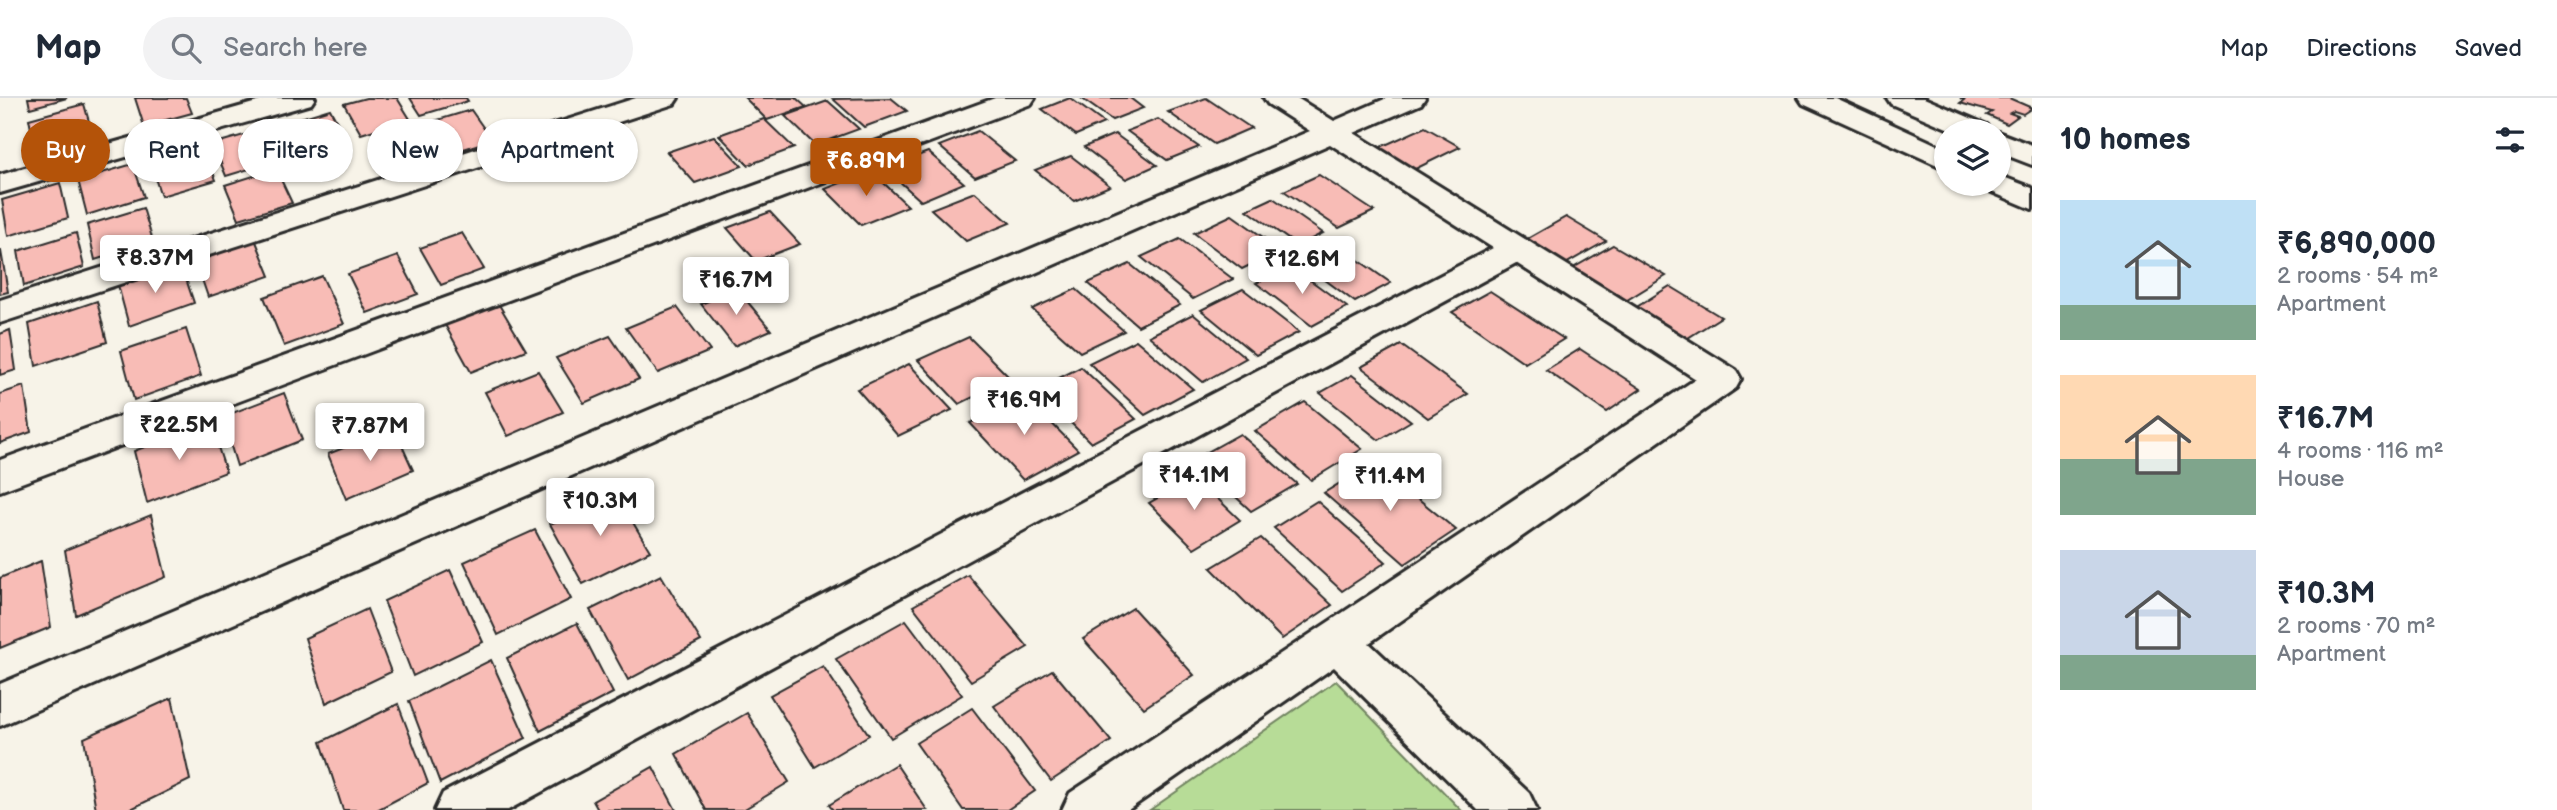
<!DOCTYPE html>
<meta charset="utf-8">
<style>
body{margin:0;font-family:"Balsamiq Sans",sans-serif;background:#f2f2f3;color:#1f2937;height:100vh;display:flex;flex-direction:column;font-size:26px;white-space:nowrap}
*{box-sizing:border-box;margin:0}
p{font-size:23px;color:#747a83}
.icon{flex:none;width:38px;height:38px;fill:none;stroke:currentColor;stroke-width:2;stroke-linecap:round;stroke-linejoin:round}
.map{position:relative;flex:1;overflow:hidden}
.drawer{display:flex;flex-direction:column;background:#fff;width:525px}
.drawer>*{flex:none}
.guide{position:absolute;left:21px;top:21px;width:665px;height:63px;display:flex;gap:14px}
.tools{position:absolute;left:1934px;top:21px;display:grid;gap:14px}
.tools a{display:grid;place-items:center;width:77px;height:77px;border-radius:50%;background:#fff;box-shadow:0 2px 5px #0004;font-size:35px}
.price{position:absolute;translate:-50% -60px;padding:0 16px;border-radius:7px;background:#fff;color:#222;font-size:23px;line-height:46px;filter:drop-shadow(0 2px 4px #0008)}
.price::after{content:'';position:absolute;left:50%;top:42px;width:21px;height:16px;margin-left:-10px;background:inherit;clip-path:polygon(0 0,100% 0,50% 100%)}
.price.active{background:#b45309;color:#fff}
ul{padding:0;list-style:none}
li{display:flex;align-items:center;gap:21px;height:175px;padding:0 28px}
li span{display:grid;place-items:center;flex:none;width:196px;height:140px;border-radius:0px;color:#555}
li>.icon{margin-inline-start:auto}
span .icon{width:84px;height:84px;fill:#fffc;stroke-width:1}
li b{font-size:30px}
h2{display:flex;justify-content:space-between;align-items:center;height:84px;padding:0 28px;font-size:30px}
.pill{padding:0 24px;border-radius:32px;background:#fff;box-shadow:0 2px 5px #0004;font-size:24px;line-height:63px}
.pill.active{background:#b45309;color:#fff}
header{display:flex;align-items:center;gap:42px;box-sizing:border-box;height:98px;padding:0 35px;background:#fff;border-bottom:2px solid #e0e1e3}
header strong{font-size:33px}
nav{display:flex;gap:38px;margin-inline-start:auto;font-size:24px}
.search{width:490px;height:63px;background:#f2f2f3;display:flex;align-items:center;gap:18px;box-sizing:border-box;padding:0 24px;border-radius:38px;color:#747a83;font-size:26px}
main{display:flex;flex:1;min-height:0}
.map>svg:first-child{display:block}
.green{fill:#b7dc97;stroke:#718461;stroke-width:2}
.building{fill:#f8bcb6;stroke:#2b2b2b;stroke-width:2}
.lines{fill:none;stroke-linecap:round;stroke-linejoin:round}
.minor-casing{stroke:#2b2b2b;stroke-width:6}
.minor{fill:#f7f3e8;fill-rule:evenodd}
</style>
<header>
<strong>Map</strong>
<div class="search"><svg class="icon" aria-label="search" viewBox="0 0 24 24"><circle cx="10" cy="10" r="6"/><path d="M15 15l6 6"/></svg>Search here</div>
<nav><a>Map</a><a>Directions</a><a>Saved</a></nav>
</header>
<main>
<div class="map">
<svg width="2032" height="712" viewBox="0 0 2032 712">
<rect width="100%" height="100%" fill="#f7f3e8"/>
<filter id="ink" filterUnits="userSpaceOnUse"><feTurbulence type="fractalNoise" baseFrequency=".0143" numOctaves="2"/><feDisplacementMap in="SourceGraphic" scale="14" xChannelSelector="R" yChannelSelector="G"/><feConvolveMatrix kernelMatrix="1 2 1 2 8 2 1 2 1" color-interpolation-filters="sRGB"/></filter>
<g filter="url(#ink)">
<polygon class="green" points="1336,583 1461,712 1150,712"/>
<g class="building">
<polygon points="28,0 67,0 30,10"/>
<polygon points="135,0 186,0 192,15 144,28"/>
<polygon points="366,0 397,0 410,21 361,36 344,6"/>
<polygon points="410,0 466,0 468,3 421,17"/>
<polygon points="745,0 796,0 806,9 767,22"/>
<polygon points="891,0 907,13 864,29 833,1"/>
<polygon points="1070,0 1104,25 1076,37 1042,11"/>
<polygon points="1081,0 1130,0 1143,10 1112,22"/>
<polygon points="1206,0 1251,30 1214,46 1168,14"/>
<polygon points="1960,0 2009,0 2032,10 2023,16 2014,13 2010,15 2018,18 2007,26 1987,17 1992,14 1960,5 1964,2"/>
<polygon points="828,3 859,31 815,47 785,18"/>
<polygon points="84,6 92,34 35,50 29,21"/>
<polygon points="330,11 346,41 296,56 281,26"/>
<polygon points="471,12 492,42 451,55 431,24"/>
<polygon points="764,21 794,50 748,67 719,37"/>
<polygon points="1158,21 1199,49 1167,62 1127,33"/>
<polygon points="1425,29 1460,49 1409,74 1374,52"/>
<polygon points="265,31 279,62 226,78 213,46"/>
<polygon points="978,33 1015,63 975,79 939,48"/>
<polygon points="1115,36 1157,67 1126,81 1084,49"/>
<polygon points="714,38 742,68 695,85 667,54"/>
<polygon points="203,49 216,82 161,98 150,65"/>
<polygon points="928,54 964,85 921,103 885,70"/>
<polygon points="1071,58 1110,88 1074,103 1035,72"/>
<polygon points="133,66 144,99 87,117 78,82"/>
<polygon points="276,71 292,105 239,121 225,87"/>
<polygon points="871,73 908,108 861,127 825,91"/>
<polygon points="1319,77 1374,113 1339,130 1284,93"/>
<polygon points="60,85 68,120 8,138 2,102"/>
<polygon points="975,94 1010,125 966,143 931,111"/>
<polygon points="1273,100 1323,135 1298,148 1247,112"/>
<polygon points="143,110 153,143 95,162 87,127"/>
<polygon points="770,114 800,146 756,163 727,130"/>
<polygon points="1232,117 1281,152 1242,171 1194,135"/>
<polygon points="1566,119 1606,143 1560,169 1520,145"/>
<polygon points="76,135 84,169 24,188 18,153"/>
<polygon points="462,135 484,171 441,187 420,150"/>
<polygon points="255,141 270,178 208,199 195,161"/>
<polygon points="1180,141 1233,181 1193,201 1141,159"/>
<polygon points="1613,147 1666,178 1614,210 1561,177"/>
<polygon points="1341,150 1391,185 1355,204 1305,167"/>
<polygon points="1,153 8,194 0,196 0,153"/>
<polygon points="398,158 418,196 367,215 348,176"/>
<polygon points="181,166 194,205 129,228 118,187"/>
<polygon points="1130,166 1180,207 1138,228 1088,185"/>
<polygon points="1291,168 1347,209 1312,228 1256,185"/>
<polygon points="322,178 344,226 284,248 264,199"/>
<polygon points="1670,188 1721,219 1683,243 1632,212"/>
<polygon points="737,191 771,232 734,248 701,206"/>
<polygon points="1076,191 1124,233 1080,254 1032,211"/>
<polygon points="1243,191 1299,234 1256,257 1201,212"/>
<polygon points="1490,193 1564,241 1525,265 1452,214"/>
<polygon points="97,203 107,244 36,268 29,226"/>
<polygon points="498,205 526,252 471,274 444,225"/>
<polygon points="677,209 710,253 658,275 626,230"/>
<polygon points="1193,216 1246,260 1203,284 1149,238"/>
<polygon points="186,231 201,278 134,302 121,253"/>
<polygon points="10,232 16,272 0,277 0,236"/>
<polygon points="610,238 639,281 584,305 556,260"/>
<polygon points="969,239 1011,281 959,306 918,262"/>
<polygon points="1136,242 1193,291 1145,317 1089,265"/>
<polygon points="1401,247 1468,296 1428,320 1361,269"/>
<polygon points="1580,251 1641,291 1607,314 1546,272"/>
<polygon points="909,266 952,312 898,338 857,291"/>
<polygon points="1081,269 1136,321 1091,345 1037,291"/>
<polygon points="538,273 563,314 508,338 485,294"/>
<polygon points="1352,277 1411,323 1379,342 1320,295"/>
<polygon points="24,288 31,334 0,345 0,296"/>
<polygon points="284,295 302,342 237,368 222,319"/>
<polygon points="1025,298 1078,352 1023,382 970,325"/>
<polygon points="1305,304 1362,351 1311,382 1255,333"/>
<polygon points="210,324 226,374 147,405 134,353"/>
<polygon points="394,330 413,372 346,401 328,356"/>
<polygon points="1240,336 1297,386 1251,413 1195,361"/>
<polygon points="1374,364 1456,432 1405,466 1324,395"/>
<polygon points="1195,379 1240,422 1194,450 1149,405"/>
<polygon points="616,396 650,453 583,486 550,426"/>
<polygon points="1317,403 1386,464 1342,493 1274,430"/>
<polygon points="151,417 166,479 76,517 65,452"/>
<polygon points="535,432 571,501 498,537 464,464"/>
<polygon points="1261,440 1332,507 1282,541 1211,470"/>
<polygon points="41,463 51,529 0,550 0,480"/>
<polygon points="450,472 483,544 413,578 384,503"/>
<polygon points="661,477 701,543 628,582 590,512"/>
<polygon points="968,477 1028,549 971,583 913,508"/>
<polygon points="1133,510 1194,577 1144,610 1083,541"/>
<polygon points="367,511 391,574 326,605 305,540"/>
<polygon points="906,522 962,597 891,640 836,561"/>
<polygon points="577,525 613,595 540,633 507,560"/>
<polygon points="491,562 526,640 440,685 409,603"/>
<polygon points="823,568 869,637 815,669 770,597"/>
<polygon points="1052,572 1111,643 1051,683 994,608"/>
<polygon points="172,600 190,682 129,712 96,712 84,640"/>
<polygon points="398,606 428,685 377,712 343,712 321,644"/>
<polygon points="972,610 1035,693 1007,712 963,712 916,645"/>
<polygon points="747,615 789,684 743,712 706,712 676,656"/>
<polygon points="896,666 927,712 833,712 829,707"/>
<polygon points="653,669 676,712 598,712 593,703"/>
</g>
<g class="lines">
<g class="minor-casing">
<g id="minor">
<polygon points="271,0 315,0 311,6 0,95 0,77"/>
<polygon points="636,0 678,0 674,6 0,225 0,202"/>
<polygon points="995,0 1035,0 1031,6 0,393 0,362"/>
<polygon points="1264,0 1297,0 1334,23 1387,0 1425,0 1421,6 1354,35 1736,272 1741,281 1736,290 1369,545 1529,695 1537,712 1478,712 1334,569 1128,712 1062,712 1070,695 1696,281 1516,165 508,712 435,712 443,695 1493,150 1330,46 0,628 0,586 1310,33 1268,6"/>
<polygon points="1799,0 1835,0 1946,51 1946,71 1803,6"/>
<polygon points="1887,0 1924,0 1987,27 1991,33 1954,33 1891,6"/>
<polygon points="1998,34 2032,47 2032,67 1998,54"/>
<polygon points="1998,77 2032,90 2032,111 1987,92 1983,86 1998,86"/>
</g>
</g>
<use href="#minor" class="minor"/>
</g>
</g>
</svg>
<div class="tools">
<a><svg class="icon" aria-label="layers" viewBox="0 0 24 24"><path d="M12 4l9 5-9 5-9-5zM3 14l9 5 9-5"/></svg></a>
</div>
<b class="price active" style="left:866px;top:100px">₹6.89M</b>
<b class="price" style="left:155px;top:197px">₹8.37M</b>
<b class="price" style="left:1302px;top:198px">₹12.6M</b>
<b class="price" style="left:736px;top:219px">₹16.7M</b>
<b class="price" style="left:1024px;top:339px">₹16.9M</b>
<b class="price" style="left:179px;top:364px">₹22.5M</b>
<b class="price" style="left:370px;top:365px">₹7.87M</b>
<b class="price" style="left:1194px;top:414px">₹14.1M</b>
<b class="price" style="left:1390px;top:415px">₹11.4M</b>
<b class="price" style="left:600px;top:440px">₹10.3M</b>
<div class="guide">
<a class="pill active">Buy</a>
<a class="pill">Rent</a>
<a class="pill">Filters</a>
<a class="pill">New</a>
<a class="pill">Apartment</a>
</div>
</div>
<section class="drawer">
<h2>10 homes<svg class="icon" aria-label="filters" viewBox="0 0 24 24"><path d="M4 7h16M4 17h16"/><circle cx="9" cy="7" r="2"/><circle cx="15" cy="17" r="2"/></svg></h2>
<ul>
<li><span style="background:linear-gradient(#bfe0f5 75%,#7fa58c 0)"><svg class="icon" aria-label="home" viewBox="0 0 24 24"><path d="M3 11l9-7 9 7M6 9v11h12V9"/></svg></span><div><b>₹6,890,000</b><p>2 rooms · 54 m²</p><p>Apartment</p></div></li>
<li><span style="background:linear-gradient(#ffd9b3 60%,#7fa58c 0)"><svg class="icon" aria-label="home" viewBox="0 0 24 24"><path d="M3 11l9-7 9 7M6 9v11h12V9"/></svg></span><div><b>₹16.7M</b><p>4 rooms · 116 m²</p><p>House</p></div></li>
<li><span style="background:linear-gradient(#c9d6e8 75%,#7fa58c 0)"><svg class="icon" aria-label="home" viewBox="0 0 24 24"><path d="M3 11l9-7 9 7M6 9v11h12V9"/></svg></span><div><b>₹10.3M</b><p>2 rooms · 70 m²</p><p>Apartment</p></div></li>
</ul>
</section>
</main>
